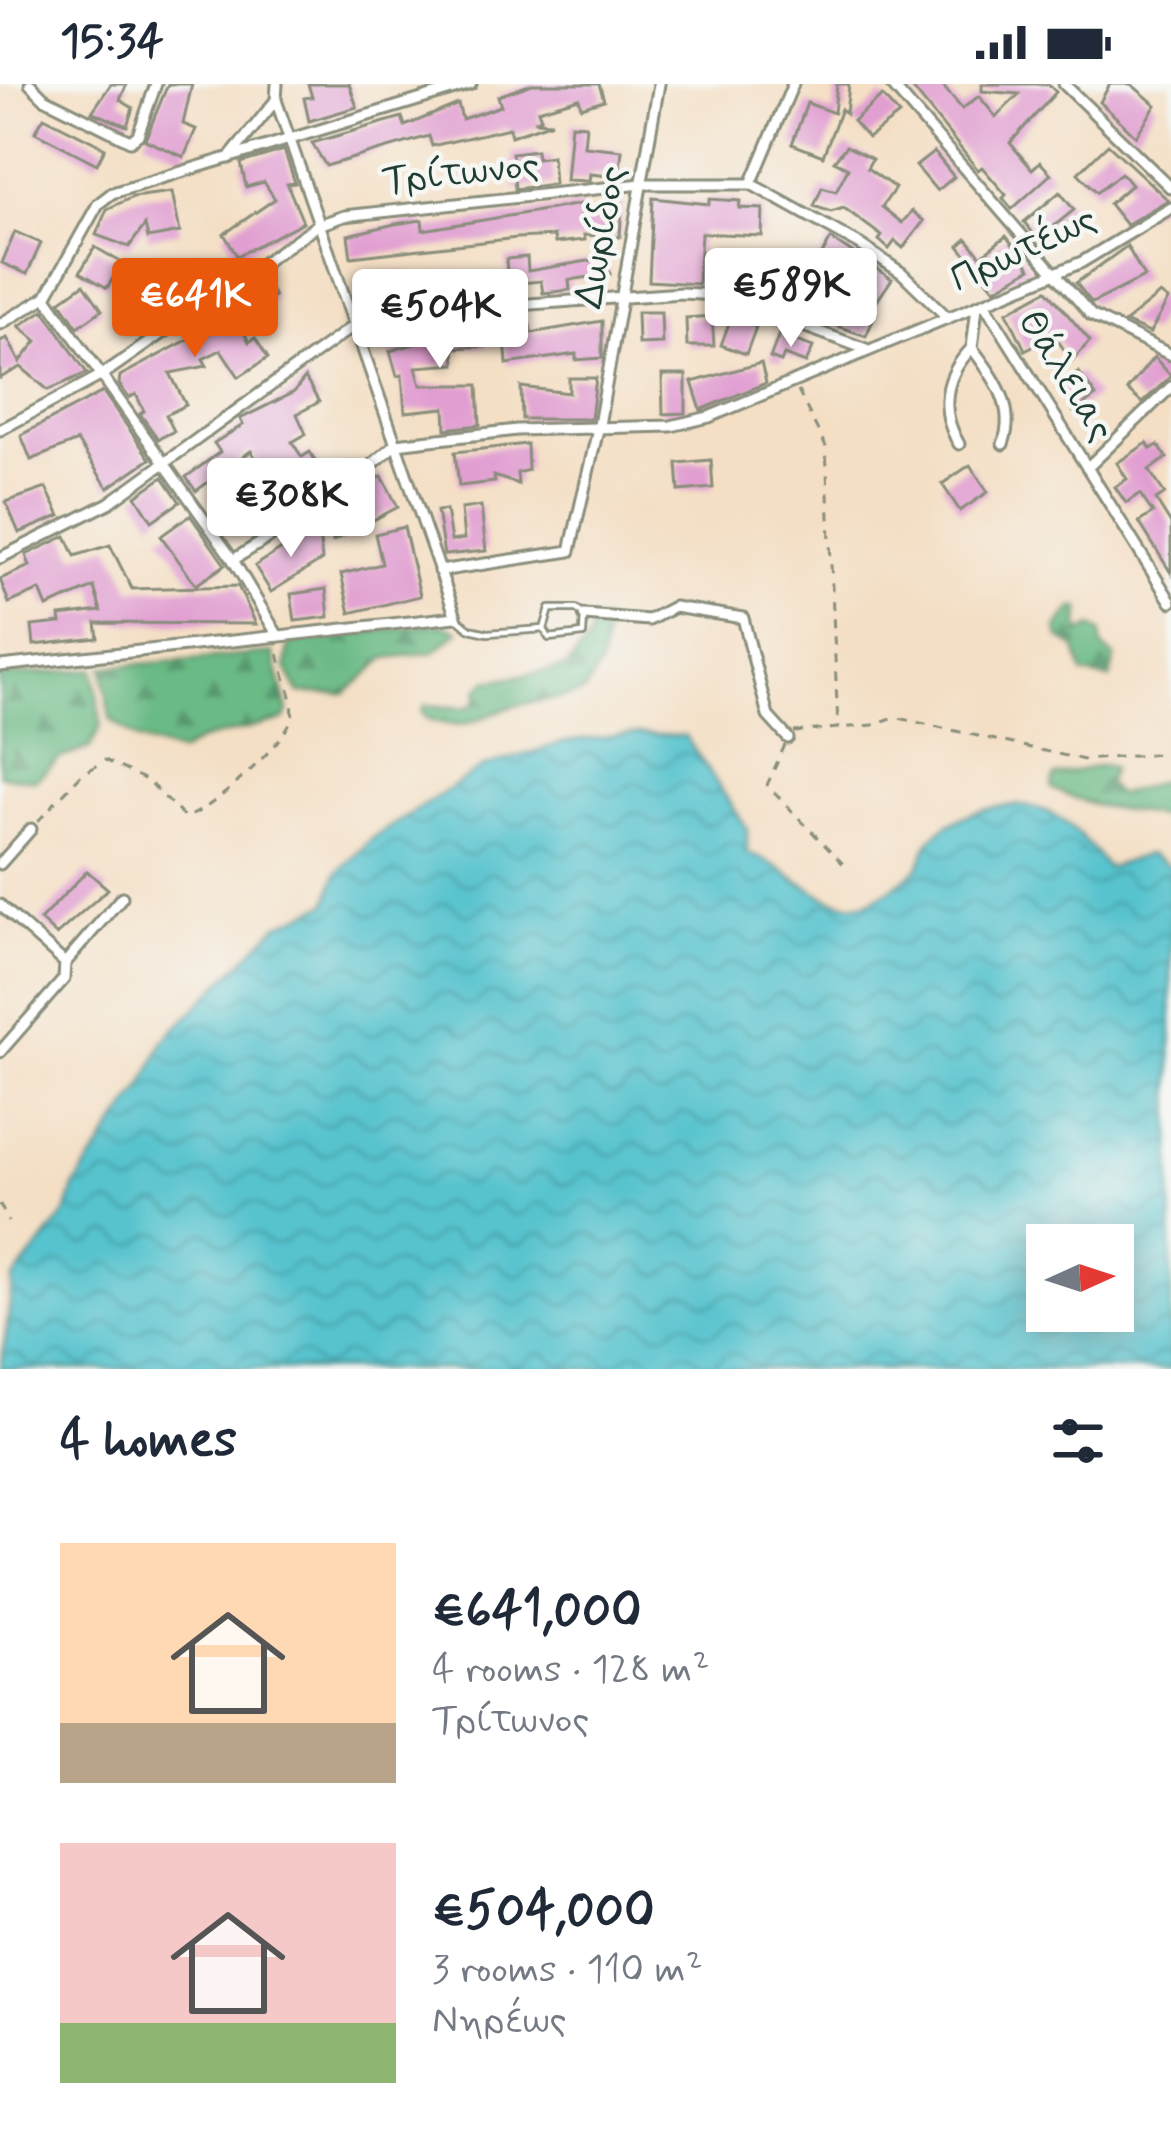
<!DOCTYPE html>
<meta charset="utf-8">
<style>
body{margin:0;font-family:Mynerve,sans-serif;background:#f2f2f3;color:#1f2937;height:100vh;display:flex;flex-direction:column;font-size:45px;white-space:nowrap}
*{box-sizing:border-box;margin:0}
p{font-size:39px;color:#747a83}
.icon{flex:none;width:66px;height:66px;fill:none;stroke:currentColor;stroke-width:2;stroke-linecap:round;stroke-linejoin:round}
.map{position:relative;height:1285px;overflow:hidden}
.details{display:flex;flex-direction:column;background:#fff;flex:1}
.details>*{flex:none}
.needle{width:78px;rotate:87deg}
.fabs{position:absolute;left:1026px;top:1140px;display:grid;gap:24px}
.fabs a{display:grid;place-items:center;width:108px;height:108px;border-radius:0px;background:#fff;box-shadow:0 6px 30px #0003;font-size:60px}
.price{position:absolute;translate:-50% -102px;padding:0 27px;border-radius:12px;background:#fff;color:#222;font-size:39px;line-height:78px;filter:drop-shadow(0 3px 6px #0008)}
.price::after{content:'';position:absolute;left:50%;top:72px;width:36px;height:27px;margin-left:-18px;background:inherit;clip-path:polygon(0 0,100% 0,50% 100%)}
.price.active{background:#ea580c;color:#fff}
ul{padding:0;list-style:none}
li{display:flex;align-items:center;gap:36px;height:300px;padding:0 60px}
li span{display:grid;place-items:center;flex:none;width:336px;height:240px;border-radius:0px;color:#555}
li>.icon{margin-inline-start:auto}
span .icon{width:144px;height:144px;fill:#fffc;stroke-width:1}
li b{font-size:51px}
h2{display:flex;justify-content:space-between;align-items:center;height:144px;padding:0 60px;font-size:51px}
.status{display:flex;justify-content:space-between;align-items:center;height:84px;padding:0 60px;background:#fff;direction:ltr}
.status svg{height:33px;fill:currentColor}
.map>svg:first-child{display:block}
.forest{fill:url(#forest-firs);stroke:#457c5c;stroke-width:3}
.water{fill:url(#water-waves);stroke:#3a8081;stroke-width:3;fill-rule:evenodd}
.building{fill:#e19fd1}
.lines{fill:none;stroke-linecap:round;stroke-linejoin:round}
.service-casing{stroke:#8a8e7c;stroke-width:10}
.minor-casing{stroke:#8a8e7c;stroke-width:15}
.path{stroke:#8a8e7c;stroke-width:3;stroke-dasharray:9 9;stroke-linecap:butt}
.service{stroke:#fff;stroke-width:4.5}
.minor{stroke:#fff;stroke-width:9}
.labels{text-anchor:middle;dominant-baseline:central;stroke-width:9;stroke-linejoin:round;paint-order:stroke}
.street-label{font-size:39px;fill:#1f3d34;stroke:#f6f6f2}
</style>
<div class="status"><b>15:34</b><svg viewBox="0 0 49 12"><path d="M0 12V9h3v3zM5 12V6h3v6zM10 12V3h3v9zM15 12V0h3v12zM26 1h20v11H26zM47 4h2v5h-2z"/></svg></div>
<div class="map">
<svg width="1171" height="1285" viewBox="0 0 1171 1285">
<defs>
<pattern id="forest-firs" width="22" height="20" patternUnits="userSpaceOnUse" patternTransform="scale(3)"><rect width="22" height="20" fill="#6bba85"/><path d="M5 1l3.5 6h-7zM16 11l3.5 6h-7z" fill="#57986e"/></pattern>
<pattern id="water-waves" width="16" height="10" patternUnits="userSpaceOnUse" patternTransform="scale(3)"><rect width="16" height="10" fill="#56c3ce"/><path d="M0 5q4-4 8 0t8 0" fill="none" stroke="#47a0a8"/></pattern>
</defs>
<rect width="100%" height="100%" fill="#f6f6f2"/>
<filter id="ink" filterUnits="userSpaceOnUse"><feTurbulence type="fractalNoise" baseFrequency=".00833" numOctaves="2"/><feDisplacementMap in="SourceGraphic" scale="24" xChannelSelector="R" yChannelSelector="G"/><feConvolveMatrix kernelMatrix="1 2 1 2 8 2 1 2 1" color-interpolation-filters="sRGB"/></filter>
<filter id="wash" filterUnits="userSpaceOnUse"><feTurbulence type="fractalNoise" baseFrequency=".004" numOctaves="4" result="noise"/><feDisplacementMap in="SourceGraphic" scale="48" xChannelSelector="R" yChannelSelector="G"/><feGaussianBlur stdDeviation="2.7" result="paint"/><feColorMatrix in="noise" values="0 0 0 0 0 0 0 0 0 0 0 0 0 0 0 0 0 1.4 0 .05"/><feComposite in="paint" operator="in"/></filter>
<g filter="url(#wash)">
<rect width="100%" height="100%" fill="#f4dfc5"/>
<g class="forest">
<polygon points="1073,524 1080,524 1079,549 1092,543 1101,548 1102,563 1115,574 1110,595 1083,590 1076,564 1060,554 1057,544"/>
<path d="M593 536 607 538 600 582 584 608C559 617 532 616 508 624 475 635 464 649 426 634L422 627 425 621 466 624 477 617 478 605 487 597 566 584 589 555Z"/>
<polygon points="441,540 459,547 434,568 386,574 345,610 299,609 286,584 289,561 309,554"/>
<polygon points="273,569 288,627 284,636 201,656 180,669 138,656 110,635 103,583"/>
<polygon points="94,585 101,641 90,664 60,674 35,696 0,691 0,592"/>
<path d="M1104 681 1112 684 1107 699 1117 711 1171 694V734C1122 724 1099 728 1051 704L1054 692Z"/>
</g>
<path class="water" d="M633 650 685 652 747 744V769C789 782 825 827 863 819 876 816 909 794 918 783 924 776 923 765 929 758 945 739 961 732 984 726 1043 710 1072 737 1107 784L1149 770 1171 783V1285H1L13 1196 67 1127 74 1103 144 1000 164 956 278 841 327 820 337 789 373 754 483 683 565 658ZM1047 1161H1113V1227H1047Z"/>
<g id="blocks">
<g class="building">
<polygon points="111,0 127,0 120,16 133,24 127,42 92,28"/>
<polygon points="168,0 192,0 183,40 196,45 184,73 145,56"/>
<polygon points="308,0 349,0 357,23 309,37 304,14 312,13"/>
<polygon points="532,0 599,0 604,16 581,23 579,14 538,26 541,34 534,37 552,38 511,52 509,44 432,62 429,52 326,82 312,59 402,33 405,42 458,20 462,35 501,22 498,12"/>
<polygon points="837,0 849,0 846,30 841,25 823,72 792,60 807,19 834,29"/>
<polygon points="909,0 941,0 962,25 979,12 996,33 1019,10 982,7 982,0 1048,0 1056,8 1010,59 1032,85 1040,78 1051,90 1012,125 1003,114 1006,111 982,83 978,86"/>
<polygon points="1110,0 1131,0 1156,21 1136,52 1100,18"/>
<polygon points="882,12 899,31 868,54 853,37"/>
<polygon points="44,33 105,64 97,80 35,48"/>
<polygon points="571,40 586,41 584,62 622,66 619,93 590,90 589,97 566,96"/>
<polygon points="1108,60 1168,116 1126,141 1109,120 1131,101 1121,89 1097,108 1078,89"/>
<polygon points="846,62 872,75 867,84 895,104 882,123 902,139 912,127 924,137 903,164 895,157 889,165 879,156 882,152 844,124 831,128 814,122 822,103 836,107 848,84 834,77"/>
<polygon points="284,66 295,99 287,100 303,138 237,172 224,150 275,115 264,98 246,103 241,79"/>
<polygon points="536,66 537,74 552,72 554,100 515,105 512,69"/>
<polygon points="934,68 954,93 937,107 916,82"/>
<polygon points="172,108 180,148 148,154 145,141 129,163 96,151 107,125 133,113"/>
<polygon points="1060,108 1074,126 1038,155 1024,138"/>
<polygon points="653,114 709,120 709,115 740,117 739,124 763,125 762,152 701,149 698,200 649,197"/>
<polygon points="610,118 622,119 620,153 584,151 585,156 555,159 554,152 517,154 351,173 348,151 395,140 422,136 423,146 581,120 582,136"/>
<polygon points="15,148 41,159 27,190 2,179"/>
<polygon points="1006,152 1031,184 995,205 959,162 967,155 981,172"/>
<polygon points="831,155 892,195 877,217 819,175"/>
<polygon points="1127,162 1144,193 1092,219 1076,199"/>
<polygon points="95,163 122,179 107,204 80,188"/>
<polygon points="759,170 760,191 766,177 876,229 866,252 743,210"/>
<polygon points="527,173 528,187 606,174 610,190 569,196 570,206 543,209 541,197 508,200 506,175"/>
<polygon points="406,188 406,193 484,192 485,214 369,223 367,191"/>
<polygon points="84,200 102,226 78,243 60,217"/>
<polygon points="266,200 274,212 239,239 249,258 255,254 268,274 239,293 221,266 203,275 207,282 170,289 186,321 166,331 174,347 158,355 140,330 144,327 136,310 129,314 119,300 120,292 204,247 199,237"/>
<polygon points="1047,206 1090,257 1072,277 1054,251 1025,266 1007,228"/>
<polygon points="1160,210 1168,216 1150,249 1125,238"/>
<polygon points="44,226 87,289 48,306 21,283 0,294 0,257 7,254 20,278 37,257 19,242"/>
<polygon points="637,228 661,228 662,259 638,260"/>
<polygon points="712,232 714,262 687,262 686,234"/>
<polygon points="731,234 756,243 746,270 721,261"/>
<polygon points="431,236 459,244 459,239 484,237 486,262 454,264 455,280 416,283 421,301 478,301 480,341 446,345 445,324 405,328 402,291 397,292 390,267 417,259 415,245"/>
<polygon points="602,237 602,274 576,276 576,270 507,280 504,243 530,241 531,249"/>
<polygon points="779,250 813,263 806,279 784,271 781,278 770,274"/>
<polygon points="1154,273 1171,292 1142,319 1127,306"/>
<polygon points="761,279 766,299 701,326 692,298"/>
<polygon points="1079,288 1096,312 1074,328 1058,303"/>
<polygon points="662,291 686,291 686,329 663,330"/>
<polygon points="305,294 319,318 297,330 306,350 292,358 302,373 310,368 331,402 289,428 251,367 196,407 186,393 220,368 214,359 243,341 240,335 294,308"/>
<polygon points="569,294 596,294 591,335 522,335 521,303 569,309"/>
<polygon points="103,308 150,375 108,404 77,357 31,376 21,351"/>
<polygon points="1147,359 1151,365 1158,361 1167,374 1149,386 1165,410 1156,416 1171,440 1171,489 1139,438 1153,429 1140,410 1126,419 1115,403 1127,395 1117,379"/>
<polygon points="527,360 528,386 517,389 518,400 494,392 495,398 459,402 455,368"/>
<polygon points="711,376 713,404 679,407 677,379"/>
<polygon points="970,381 988,408 960,427 942,400"/>
<polygon points="382,392 398,423 333,457 328,433 348,421 345,415 357,405"/>
<polygon points="163,393 180,418 152,437 136,412"/>
<polygon points="46,404 60,432 19,449 6,418"/>
<polygon points="481,422 486,467 444,471 437,427 446,426 451,457 464,455 461,425"/>
<polygon points="190,431 225,481 196,501 161,452"/>
<polygon points="318,442 322,476 271,508 255,482"/>
<polygon points="404,443 420,512 350,529 341,490 382,480 375,450"/>
<polygon points="66,452 75,472 110,461 132,505 238,502 256,540 96,539 98,554 34,561 32,542 61,539 60,532 101,527 94,503 47,523 40,506 9,519 0,495 30,482 26,471"/>
<polygon points="326,505 329,533 295,537 291,510"/>
<polygon points="87,787 108,805 56,851 40,836"/>
</g>
</g>
</g>
<g filter="url(#ink)">
<use href="#blocks" fill-opacity="0" stroke="#8a8e7c" stroke-width="3"/>
<g class="lines">
<g class="service-casing">
<polyline id="service" points="456,533 470,545 488,549 544,545 549,554 583,550 584,531 576,525 550,525 544,545"/>
</g>
<g class="minor-casing">
<g id="minor">
<polyline points="30,0 44,14 130,57 138,51 156,0"/>
<polyline points="891,0 1091,231 1171,271"/>
<polyline points="1064,0 1171,104"/>
<polyline points="229,74 276,16"/>
<polyline points="751,100 793,0"/>
<polyline points="46,213 233,476 278,552"/>
<polyline points="985,220 1171,518"/>
<path d="M977 223 972 264C994 293 1017 323 1003 360"/>
<polyline points="0,240 46,213 98,120 112,109 471,0"/>
<polyline points="0,346 102,291 316,142 344,132 642,100 751,100 859,160 902,189 948,234"/>
<path d="M959 360C939 326 944 292 972 264"/>
<polyline points="1087,384 1171,303"/>
<polyline points="0,474 109,419 367,232 681,209 718,211 866,265"/>
<polyline points="233,476 335,412 396,360 517,346 671,342 709,333 1082,178 1171,124"/>
<polyline points="439,487 570,467 599,341 659,0"/>
<polyline points="584,531 649,536 674,523 743,534 768,632 788,654"/>
<polyline points="0,582 456,533 276,16 277,0"/>
<polyline points="0,780 31,745"/>
<polyline points="0,821 65,879"/>
<polyline points="0,968 64,895 65,879 122,813"/>
</g>
</g>
<g class="path">
<polyline points="798,307 826,363 838,644"/>
<polyline points="794,648 873,641 894,633 1084,676 1171,669"/>
<polyline points="785,661 767,701 849,786"/>
<path d="M38 737 80 692 105 676 148 697 184 733C206 733 288 656 292 633 296 609 278 585 277 560"/>
<polyline points="0,1120 8,1138"/>
</g>
<use href="#service" class="service"/>
<use href="#minor" class="minor"/>
</g>
</g>
<g class="labels">
<g class="street-label">
<text transform="translate(461 90) rotate(-6)">Τρίτωνος</text>
<text transform="translate(602 153) rotate(-80)">Δωρίδος</text>
<text transform="translate(1024 166) rotate(-25)">Πρωτέως</text>
<text transform="translate(1065 292) rotate(58)">Θάλειας</text>
</g>
</g>
</svg>
<div class="fabs">
<a><svg class="needle" viewBox="-14 -14 28 28"><path d="M0-13l5 13h-10z" fill="#e53935"/><path d="M0 13l5-13h-10z" fill="#747a83"/></svg></a>
</div>
<b class="price" style="left:791px;top:266px">€589K</b>
<b class="price active" style="left:195px;top:276px">€641K</b>
<b class="price" style="left:440px;top:287px">€504K</b>
<b class="price" style="left:291px;top:476px">€308K</b>
</div>
<section class="details">
<h2>4 homes<svg class="icon" aria-label="filters" viewBox="0 0 24 24"><path d="M4 7h16M4 17h16"/><circle cx="9" cy="7" r="2"/><circle cx="15" cy="17" r="2"/></svg></h2>
<ul>
<li><span style="background:linear-gradient(#ffd9b3 75%,#b9a48a 0)"><svg class="icon" aria-label="home" viewBox="0 0 24 24"><path d="M3 11l9-7 9 7M6 9v11h12V9"/></svg></span><div><b>€641,000</b><p>4 rooms · 128 m²</p><p>Τρίτωνος</p></div></li>
<li><span style="background:linear-gradient(#f6c9c9 75%,#8fb573 0)"><svg class="icon" aria-label="home" viewBox="0 0 24 24"><path d="M3 11l9-7 9 7M6 9v11h12V9"/></svg></span><div><b>€504,000</b><p>3 rooms · 110 m²</p><p>Νηρέως</p></div></li>
</ul>
</section>
